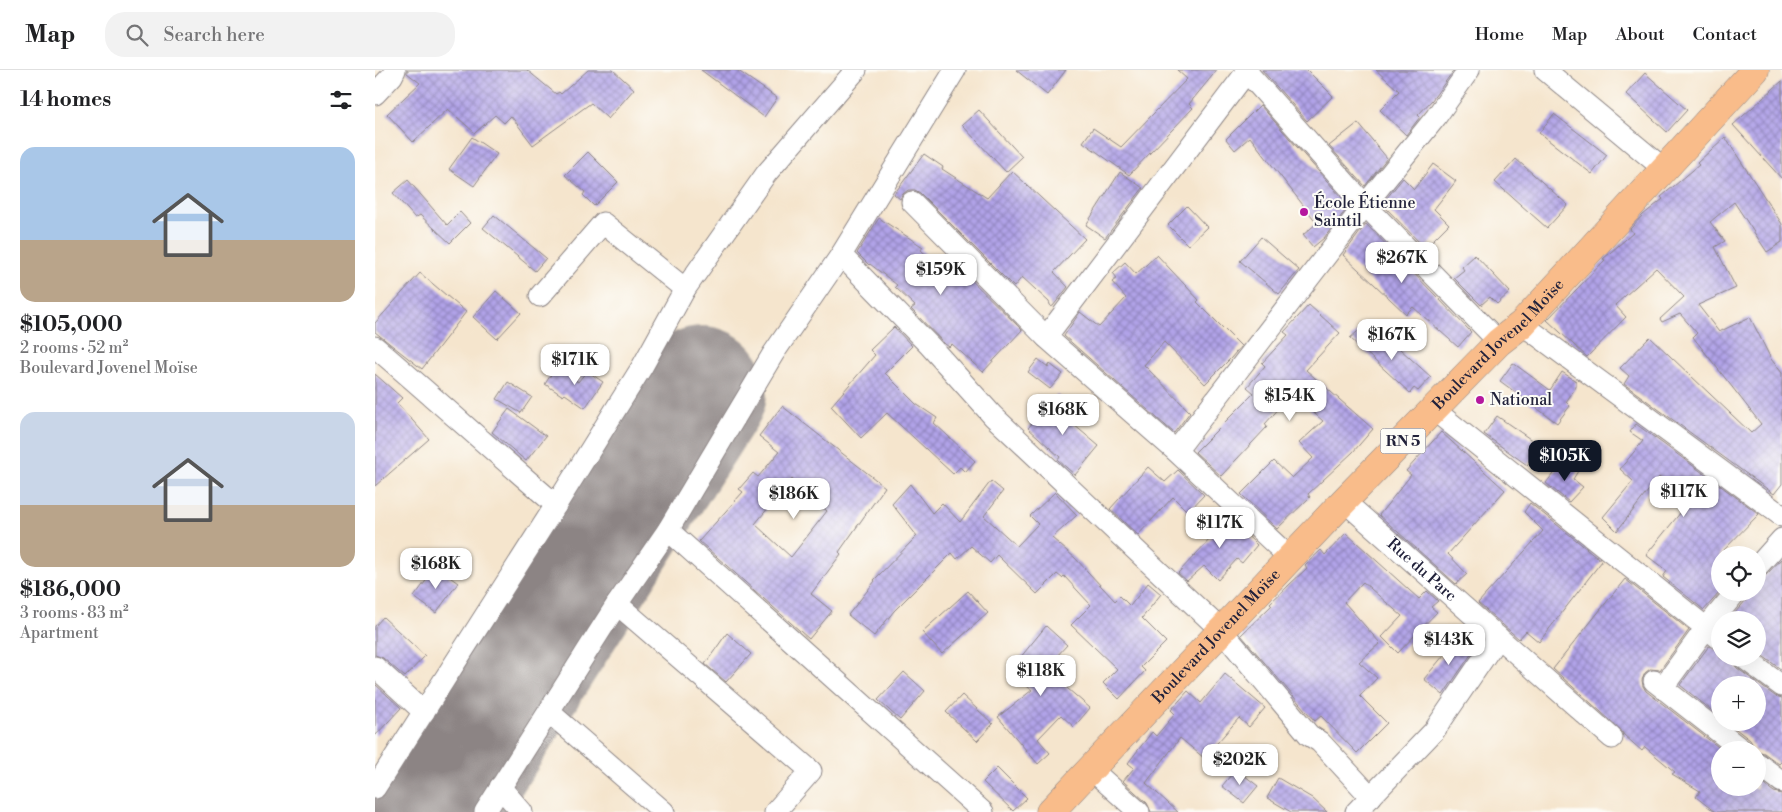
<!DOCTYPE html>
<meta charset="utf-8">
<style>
body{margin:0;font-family:"Libre Bodoni",serif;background:#f2f2f2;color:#202124;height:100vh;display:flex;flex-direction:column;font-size:19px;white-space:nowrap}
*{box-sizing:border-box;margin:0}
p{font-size:16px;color:#757577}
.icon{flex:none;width:28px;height:28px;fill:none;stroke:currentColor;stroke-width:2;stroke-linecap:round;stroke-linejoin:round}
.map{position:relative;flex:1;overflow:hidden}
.side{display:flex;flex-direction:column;background:#fff;width:375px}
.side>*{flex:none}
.fabs{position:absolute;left:1336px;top:476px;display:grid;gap:10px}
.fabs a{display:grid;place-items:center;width:55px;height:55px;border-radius:50%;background:#fff;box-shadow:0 5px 20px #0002;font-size:25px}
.price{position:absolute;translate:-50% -42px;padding:0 11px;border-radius:10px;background:#fff;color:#222;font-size:16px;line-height:32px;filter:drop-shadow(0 1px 2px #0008)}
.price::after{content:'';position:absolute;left:50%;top:30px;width:15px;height:11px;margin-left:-8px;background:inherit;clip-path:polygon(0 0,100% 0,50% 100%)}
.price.selected{background:#111827;color:#fff}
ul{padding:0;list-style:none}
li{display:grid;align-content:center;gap:10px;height:265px;padding:0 20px}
li span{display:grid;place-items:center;height:155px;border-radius:15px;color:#555}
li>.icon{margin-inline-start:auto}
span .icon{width:90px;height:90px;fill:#fffc;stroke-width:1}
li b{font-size:21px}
h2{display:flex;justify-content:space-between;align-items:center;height:60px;padding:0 20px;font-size:21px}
header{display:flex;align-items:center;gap:30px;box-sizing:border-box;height:70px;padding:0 25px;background:#fff;border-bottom:1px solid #e0e0e0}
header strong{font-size:24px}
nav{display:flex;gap:28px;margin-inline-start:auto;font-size:18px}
.search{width:350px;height:45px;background:#f2f2f2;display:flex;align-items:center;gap:12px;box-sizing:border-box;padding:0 18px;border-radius:20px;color:#757577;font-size:19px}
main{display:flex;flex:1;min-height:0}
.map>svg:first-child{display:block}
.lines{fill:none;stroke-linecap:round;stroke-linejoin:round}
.runway{stroke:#8c8484;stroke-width:130}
.building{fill:url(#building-cross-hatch);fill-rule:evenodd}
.minor-casing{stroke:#8c8484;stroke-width:23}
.primary-casing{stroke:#8c8484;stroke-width:29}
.minor{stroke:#fff;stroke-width:21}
.primary{stroke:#f9bc8a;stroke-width:28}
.poi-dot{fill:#b5179e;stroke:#fdfcf7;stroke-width:2}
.labels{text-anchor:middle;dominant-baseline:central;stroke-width:4;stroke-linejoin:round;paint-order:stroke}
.shield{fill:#fdfcf7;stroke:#646373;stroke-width:1}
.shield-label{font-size:15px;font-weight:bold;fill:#22223b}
.poi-label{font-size:16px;fill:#22223b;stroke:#fdfcf7;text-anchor:start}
.street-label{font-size:16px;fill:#22223b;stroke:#fdfcf7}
</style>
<header>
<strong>Map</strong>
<div class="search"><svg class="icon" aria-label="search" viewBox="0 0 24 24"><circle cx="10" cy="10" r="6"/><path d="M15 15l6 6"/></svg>Search here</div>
<nav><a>Home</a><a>Map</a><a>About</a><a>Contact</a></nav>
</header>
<main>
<section class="side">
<h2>14 homes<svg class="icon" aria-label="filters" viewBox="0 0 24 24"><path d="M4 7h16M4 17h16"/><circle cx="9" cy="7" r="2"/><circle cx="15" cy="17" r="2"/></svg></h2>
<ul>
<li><span style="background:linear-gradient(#a9c7e8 60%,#b9a48a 0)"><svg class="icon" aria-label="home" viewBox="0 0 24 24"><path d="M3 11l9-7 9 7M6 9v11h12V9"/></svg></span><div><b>$105,000</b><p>2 rooms · 52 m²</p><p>Boulevard Jovenel Moïse</p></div></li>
<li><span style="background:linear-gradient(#c9d6e8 60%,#b9a48a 0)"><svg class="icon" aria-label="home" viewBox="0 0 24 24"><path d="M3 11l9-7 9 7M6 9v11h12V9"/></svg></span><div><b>$186,000</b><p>3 rooms · 83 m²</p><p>Apartment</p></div></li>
</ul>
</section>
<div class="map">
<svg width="1407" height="742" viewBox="0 0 1407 742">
<defs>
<pattern id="building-cross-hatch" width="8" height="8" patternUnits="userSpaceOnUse" patternTransform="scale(1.25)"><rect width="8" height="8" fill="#b1a3e8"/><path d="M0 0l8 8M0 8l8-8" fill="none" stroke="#9084bd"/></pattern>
</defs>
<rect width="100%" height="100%" fill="#fdfcf7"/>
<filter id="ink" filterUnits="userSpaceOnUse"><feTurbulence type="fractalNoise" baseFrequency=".02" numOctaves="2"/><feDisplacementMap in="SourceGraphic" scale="10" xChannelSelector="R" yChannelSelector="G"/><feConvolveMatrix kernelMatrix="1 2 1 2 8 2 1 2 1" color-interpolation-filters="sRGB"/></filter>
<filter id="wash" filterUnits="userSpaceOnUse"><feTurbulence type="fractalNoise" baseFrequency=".0096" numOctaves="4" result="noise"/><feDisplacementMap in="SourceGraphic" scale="20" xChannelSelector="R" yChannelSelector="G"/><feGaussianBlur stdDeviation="1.12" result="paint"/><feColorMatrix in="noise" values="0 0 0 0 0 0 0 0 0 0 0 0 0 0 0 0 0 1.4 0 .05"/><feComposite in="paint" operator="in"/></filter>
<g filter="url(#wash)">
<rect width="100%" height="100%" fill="#f5e5cd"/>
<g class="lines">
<polyline class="runway" points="58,742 327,321"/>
</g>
<g id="blocks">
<g class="building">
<polygon points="32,0 152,0 181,24 184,22 186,24 213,0 238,0 259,19 233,49 216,33 158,75 136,46 129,53 120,45 100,63 73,39 38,72 12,44 45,13 32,3"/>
<polygon points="326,0 362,0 402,28 389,47"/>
<polygon points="641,0 691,0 672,25"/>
<polygon points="802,0 842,0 814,34 818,38 754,105 708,72 718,58 746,77 812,9"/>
<polygon points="887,0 932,0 958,26 932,51"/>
<polygon points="1001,0 1079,0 1057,30 1043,45 1045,47 1031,65 1005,40 1024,21"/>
<polygon points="1270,3 1312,40 1292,62 1251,24"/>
<polygon points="1407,11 1407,109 1358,55"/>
<polygon points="885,35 974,136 949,168 938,177 928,165 942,153 875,67 860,80 851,69"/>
<polygon points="604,40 647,87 631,102 587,55"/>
<polygon points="1179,44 1232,85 1217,104 1164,63"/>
<polygon points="983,53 1012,88 990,116 954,76"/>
<polygon points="97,67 122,84 99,116 74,99"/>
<polygon points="1350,67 1407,154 1407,172 1392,182 1359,132 1335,152 1350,171 1340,177 1361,218 1323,235 1344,262 1375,247 1396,289 1407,303 1407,414 1399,424 1249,314 1254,306 1245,298 1275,267 1376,363 1386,354 1318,267 1322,263 1305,244 1287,252 1285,249 1309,227 1281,198 1240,235 1251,247 1212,287 1172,250 1230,190 1228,189 1258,163 1255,159 1268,145 1288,129 1286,127 1324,95 1322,93"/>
<polygon points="213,82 243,112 219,136 208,125 210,122 190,105"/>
<polygon points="549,84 568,97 567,99 612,128 637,101 710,169 679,202 693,217 678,236 676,237 674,232 647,207 639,217 545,123 540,120 533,120 528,124 525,129 519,124"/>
<polygon points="1141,89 1193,135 1172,158 1120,112"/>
<polygon points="1058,94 1081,111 1059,139 1074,154 1050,178 1007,134 1028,108 1039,119"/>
<polygon points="745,102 768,118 730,168 711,155"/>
<polygon points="33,110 72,155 85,142 95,153 75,173 45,145 40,148 18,123"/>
<polygon points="812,136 832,157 813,175 793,155"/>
<polygon points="119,145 171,188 160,201 108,158"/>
<polygon points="504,148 548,177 546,180 573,205 580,194 647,260 608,302 577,274 574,277 570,274 536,239 540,236 520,217 522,215 495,194 494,195 482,183"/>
<polygon points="991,154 1096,262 1083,277 1038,237 1031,244 968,185"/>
<polygon points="886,167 924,200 904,224 865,191"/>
<polygon points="782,185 824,230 822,232 866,276 856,288 830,314 789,272 769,295 815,342 799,363 689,266 705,242 724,257 751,228 737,212 742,208 738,203 750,192 761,204"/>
<polygon points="1100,185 1135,222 1122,234 1115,227 1106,235 1079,208 1089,200 1087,197"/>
<polygon points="45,203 91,242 47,299 0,262 0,253"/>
<polygon points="121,221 146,243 122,269 98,247"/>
<polygon points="934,235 965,263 931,300 998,359 978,382 933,424 935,427 902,459 866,424 899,391 917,408 938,388 924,373 948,351 917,324 890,354 892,357 846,406 820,382 879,323 872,317 890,296 887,293 913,265 909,262"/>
<polygon points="989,256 1007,277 1014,269 1056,307 1043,321 1039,318 1035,323 975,268"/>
<polygon points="519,257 537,276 510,303 541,334 562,348 559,353 600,391 590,402 585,397 578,404 512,343 486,368 456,336 500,285 495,280"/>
<polygon points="663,289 673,297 675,294 688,304 675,319 653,302"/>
<polygon points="1138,293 1175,320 1187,302 1201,311 1201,317 1191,332 1195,336 1182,353 1125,311"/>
<polygon points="181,297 203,312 212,301 228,312 210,338 190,324 188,326 170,314"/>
<polygon points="0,304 27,328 22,333 54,369 0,416"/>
<polygon points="133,312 157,327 146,343 122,329"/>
<polygon points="682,325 699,341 692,349 724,376 700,405 683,390 685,387 653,358"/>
<path d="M407 336 510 417 464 482 466 484 436 524 457 541 434 569 324 471 368 422 364 419 378 403 383 407 404 382 384 366ZM417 409 452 441 416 487 380 454Z"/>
<polygon points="134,339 171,366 151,391 117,362"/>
<polygon points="1122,346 1168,378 1152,395 1109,364"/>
<polygon points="1261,354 1384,444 1345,484 1345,522 1329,540 1288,507 1292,501 1271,485 1315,431 1284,407 1242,461 1228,447 1258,411 1245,399 1268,371 1255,362"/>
<polygon points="1066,362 1130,420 1073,484 1092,504 1081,514 1004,445 1036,405 1031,401"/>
<polygon points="1188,391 1203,401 1198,409 1208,417 1194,432 1171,413"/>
<polygon points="773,397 790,412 803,400 829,425 813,442 798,427 763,465 735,439"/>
<polygon points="616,411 628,421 609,446 642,476 663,454 655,446 680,422 702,445 677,468 700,488 740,531 745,526 755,536 773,513 786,524 767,548 791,572 766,597 770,601 744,629 728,613 742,599 696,555 716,535 689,506 687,508 682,504 662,524 622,485 615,493 596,476 582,489 577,483 519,541 499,566 473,545 500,511 499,510 542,466 517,434 535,414 557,443 567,433 585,452"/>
<polygon points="1155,433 1227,491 1164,572 1151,561 1144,569 1103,533 1168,461 1149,442"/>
<polygon points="848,442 882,475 867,493 862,489 843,510 829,496 812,511 803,503 837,467 829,460"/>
<polygon points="971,463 1044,529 1052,521 1063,531 1056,537 1062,542 1023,583 1007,567 1027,546 988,512 969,532 1005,573 984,592 1002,608 985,626 1012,653 982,683 946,646 940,651 930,640 866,565 897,535 895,533 932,498 930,495 946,480 950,485"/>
<polygon points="1407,488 1407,600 1382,582 1382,550 1354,550 1371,530 1373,522 1382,522 1382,512 1391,505"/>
<polygon points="61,497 83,513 61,543 39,527"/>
<polygon points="1250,509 1314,560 1285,600 1275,599 1270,603 1267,610 1268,616 1271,621 1347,680 1345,680 1345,718 1382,718 1382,709 1399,722 1407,724 1407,742 1340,742 1321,727 1325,721 1297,704 1300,702 1270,677 1267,681 1249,665 1245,659 1178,599"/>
<polygon points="593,521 613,543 567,584 547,562"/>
<polygon points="8,547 50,586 30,607 8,588 0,585 0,556"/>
<polygon points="671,556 692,575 670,599 715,638 699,657 686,645 663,669 675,683 663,694 623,647 657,620 649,614 651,612 636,599"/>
<polygon points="352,563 376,584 351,612 330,594"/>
<polygon points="1084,567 1099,580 1068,625 1049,609"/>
<polygon points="1334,576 1345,581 1345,588 1357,588 1358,593 1362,598 1400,626 1407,628 1407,691 1404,694 1389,683 1379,680 1378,675 1375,670 1352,652 1382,652 1382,615 1345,615 1345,647 1305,615"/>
<polygon points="529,602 550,621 525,650 503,630"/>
<polygon points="850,604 890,638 874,657 864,648 829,688 805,668 771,713 803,742 776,742 772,733 748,711 759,698 753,693 777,662 781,666 800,644 796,640 813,621 826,633"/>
<polygon points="0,614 26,638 0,666"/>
<polygon points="587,625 618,654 602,671 571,642"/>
<polygon points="622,698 652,728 638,741 608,712"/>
<polygon points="861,699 883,716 869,733 847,716"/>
<polygon points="903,708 937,728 952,742 916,742 892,728"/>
</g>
</g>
</g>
<g filter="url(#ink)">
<use href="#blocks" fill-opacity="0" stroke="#8c8484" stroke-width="1"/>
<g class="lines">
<g class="minor-casing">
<g id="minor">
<polyline points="870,0 990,135 1124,272"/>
<polyline points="1170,0 1289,99"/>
<polyline points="0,24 17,6 20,0"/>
<polyline points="537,132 671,267 801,381 915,488"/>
<polyline points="466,185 555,276 618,346 847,561 934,665 945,672 996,727"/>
<polyline points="165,226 228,153 310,219"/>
<polyline points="1147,254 1407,446"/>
<polyline points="671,267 873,0"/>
<path d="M0 277C61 329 120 383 181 435L267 297 310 219 391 104 481 0"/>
<polyline points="1059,340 1345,569"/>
<polyline points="801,381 990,135 1061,47 1094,0"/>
<path id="s1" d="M969 431 1237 668"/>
<polyline points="293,460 608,742"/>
<polyline points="1382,497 1407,469"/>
<polyline points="242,534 436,701 400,742"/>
<polyline points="1369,588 1407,616"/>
<polyline points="0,597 49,642"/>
<polyline points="1279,611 1367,680"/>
<polyline points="1288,617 1331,558 1361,522"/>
<polyline points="174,642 289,742"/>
<polyline points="1382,693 1407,712"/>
<polyline points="717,700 764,742"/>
<polyline points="125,717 147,742"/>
<polyline points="0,718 181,435"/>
<polyline points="110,742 242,534 293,460 398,284 466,185 580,0"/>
<polyline points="981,742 1059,661 1123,567"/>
</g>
</g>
<g class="primary-casing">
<g id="primary">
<path id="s2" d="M675 742 969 431 1124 272 1147 254 1380 0"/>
</g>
</g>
<use href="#minor" class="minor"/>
<use href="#primary" class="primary"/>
</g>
</g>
<g class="poi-dot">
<circle cx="929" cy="142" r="5"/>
<circle cx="1105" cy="330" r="5"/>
</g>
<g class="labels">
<rect class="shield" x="1005.5" y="358.5" width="45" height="25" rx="4"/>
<g class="shield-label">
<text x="1028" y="371">RN 5</text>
</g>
<g class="poi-label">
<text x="939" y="133">École Étienne<tspan x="939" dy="18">Saintil</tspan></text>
<text x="1115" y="330">National</text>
</g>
<g class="street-label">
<text stroke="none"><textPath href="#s2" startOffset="648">Boulevard Jovenel Moïse</textPath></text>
<text stroke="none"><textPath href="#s1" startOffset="104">Rue du Parc</textPath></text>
<text stroke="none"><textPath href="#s2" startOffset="242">Boulevard Jovenel Moïse</textPath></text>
</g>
</g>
</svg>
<div class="fabs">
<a><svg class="icon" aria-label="locate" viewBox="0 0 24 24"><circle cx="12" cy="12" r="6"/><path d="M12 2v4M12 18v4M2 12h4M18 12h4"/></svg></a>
<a><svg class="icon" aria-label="layers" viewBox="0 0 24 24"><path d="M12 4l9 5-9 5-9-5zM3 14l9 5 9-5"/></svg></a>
<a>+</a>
<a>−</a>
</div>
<b class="price" style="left:1027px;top:214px">$267K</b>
<b class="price" style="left:566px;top:226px">$159K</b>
<b class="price" style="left:1017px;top:291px">$167K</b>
<b class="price" style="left:200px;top:316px">$171K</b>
<b class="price" style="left:915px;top:352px">$154K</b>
<b class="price" style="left:688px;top:366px">$168K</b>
<b class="price selected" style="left:1190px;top:412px">$105K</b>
<b class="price" style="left:1309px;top:448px">$117K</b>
<b class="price" style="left:419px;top:450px">$186K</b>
<b class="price" style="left:845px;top:479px">$117K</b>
<b class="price" style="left:61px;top:520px">$168K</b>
<b class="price" style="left:1074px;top:596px">$143K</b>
<b class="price" style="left:666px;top:627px">$118K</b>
<b class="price" style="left:865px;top:716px">$202K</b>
</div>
</main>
